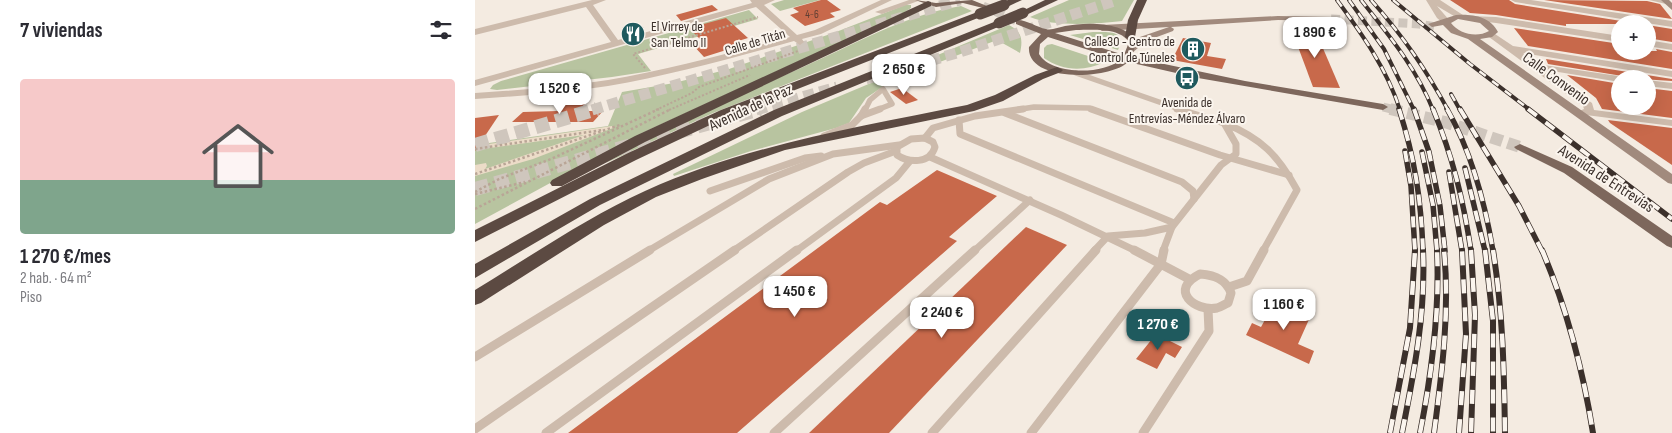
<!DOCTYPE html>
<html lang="es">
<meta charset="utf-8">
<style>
body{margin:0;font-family:"Sofia Sans Condensed",sans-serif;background:#f7f7f7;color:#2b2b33;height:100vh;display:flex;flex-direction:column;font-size:19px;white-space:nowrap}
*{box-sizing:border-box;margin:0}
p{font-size:16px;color:#7c7c81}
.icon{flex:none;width:28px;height:28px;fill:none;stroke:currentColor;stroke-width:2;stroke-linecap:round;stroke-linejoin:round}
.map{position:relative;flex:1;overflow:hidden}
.side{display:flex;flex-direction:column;background:#fff;width:475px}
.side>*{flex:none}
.buttons{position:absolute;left:1136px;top:15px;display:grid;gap:10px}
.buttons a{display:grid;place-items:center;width:45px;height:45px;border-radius:50%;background:#fff;box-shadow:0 5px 20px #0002;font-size:25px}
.price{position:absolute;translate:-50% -42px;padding:0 11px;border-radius:10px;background:#fff;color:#222;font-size:16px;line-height:32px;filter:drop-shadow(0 1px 2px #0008)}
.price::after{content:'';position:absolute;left:50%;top:30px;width:15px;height:11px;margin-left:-8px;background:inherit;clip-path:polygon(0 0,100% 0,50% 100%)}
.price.active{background:#1f5a5e;color:#fff}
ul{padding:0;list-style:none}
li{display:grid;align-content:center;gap:10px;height:265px;padding:0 20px}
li+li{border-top:1px solid #e1e1e2}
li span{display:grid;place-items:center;height:155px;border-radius:5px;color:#555}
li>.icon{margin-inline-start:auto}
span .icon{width:90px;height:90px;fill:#fffc;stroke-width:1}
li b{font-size:21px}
h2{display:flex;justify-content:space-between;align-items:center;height:60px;padding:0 20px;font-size:21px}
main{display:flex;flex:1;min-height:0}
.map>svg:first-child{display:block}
.green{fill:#b8c4a0}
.plaza{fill:#ecdcc8}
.building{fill:#c8694b}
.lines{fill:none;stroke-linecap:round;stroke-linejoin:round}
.secondary-tunnel{stroke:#cfc6bd;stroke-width:9;stroke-dasharray:9 4.5;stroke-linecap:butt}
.primary-tunnel-far1{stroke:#cfc6bd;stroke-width:9;stroke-dasharray:9 4.5;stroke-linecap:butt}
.primary-tunnel{stroke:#cfc6bd;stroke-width:12;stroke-dasharray:12 5.5;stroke-linecap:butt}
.highway-tunnel-far1{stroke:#cfc6bd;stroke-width:11;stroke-dasharray:11 5.5;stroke-linecap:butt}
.highway-tunnel{stroke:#cfc6bd;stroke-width:14;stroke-dasharray:14 7;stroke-linecap:butt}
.path-far1{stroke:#b9a596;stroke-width:2;stroke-dasharray:2 2;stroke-linecap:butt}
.path{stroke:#b9a596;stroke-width:2.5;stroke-dasharray:2.5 2.5;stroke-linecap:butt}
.lane-far2{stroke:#cdbbac;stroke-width:5.5}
.lane-far1{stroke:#cdbbac;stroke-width:7}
.lane{stroke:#cdbbac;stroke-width:9}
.street{fill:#cdbbac;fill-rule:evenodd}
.secondary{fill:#a18a7d;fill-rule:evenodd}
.primary{fill:#7d675c;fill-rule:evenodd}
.highway{fill:#5c4a42;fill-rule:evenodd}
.rail-far2-casing{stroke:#3b302b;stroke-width:4}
.rail-far1-casing{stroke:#3b302b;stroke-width:5.5}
.rail-casing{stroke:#3b302b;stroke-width:6}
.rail-far2{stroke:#fbf5ee;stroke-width:2.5;stroke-dasharray:8;stroke-linecap:butt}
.rail-far1{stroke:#fbf5ee;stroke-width:4;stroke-dasharray:11;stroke-linecap:butt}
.rail{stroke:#fbf5ee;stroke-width:4.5;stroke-dasharray:14;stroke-linecap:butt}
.highway-bridge{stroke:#5c4a42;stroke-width:11}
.labels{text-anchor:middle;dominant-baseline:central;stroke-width:4;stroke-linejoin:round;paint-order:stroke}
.far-number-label{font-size:11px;fill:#5e3e33}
.far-poi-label{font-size:14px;fill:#3b302b;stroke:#fbf5ee;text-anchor:start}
.far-street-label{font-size:14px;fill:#3b302b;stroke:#fbf5ee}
.street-label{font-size:16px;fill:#3b302b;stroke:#fbf5ee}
</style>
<main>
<section class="side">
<h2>7 viviendas<svg class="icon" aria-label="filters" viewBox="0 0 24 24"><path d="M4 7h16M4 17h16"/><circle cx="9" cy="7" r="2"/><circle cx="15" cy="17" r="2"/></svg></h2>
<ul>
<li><span style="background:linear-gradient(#f6c9c9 65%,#7fa58c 0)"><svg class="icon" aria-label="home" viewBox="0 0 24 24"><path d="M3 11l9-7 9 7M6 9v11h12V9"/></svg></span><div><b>1 270 €/mes</b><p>2 hab. · 64 m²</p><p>Piso</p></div></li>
</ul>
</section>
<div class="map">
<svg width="1197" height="433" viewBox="0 0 1197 433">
<rect width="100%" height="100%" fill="#f4ebe1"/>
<g class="green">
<polygon points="309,0 345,0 305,11 296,4"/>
<path d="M594 0H659L647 21C622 24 578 27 555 17Z"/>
<polygon points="430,5 436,5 436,8 427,14 167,133 0,224 0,145 133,126 147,92 199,83 254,69 361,32"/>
<path d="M486 6 497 11 238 113 131 163C193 126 260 97 326 68 378 45 429 15 486 6Z"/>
<polygon points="274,10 283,19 163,54 176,71 137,77 22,90 15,89 18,85 26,81"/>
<path d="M534 25C547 32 548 39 545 53L522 40 418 80 391 98 374 123 361 128 276 151 199 176 198 174 327 112Z"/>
<path d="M618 32C633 32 653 30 643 50L595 35Z"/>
<path d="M577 44 628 61 629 62C610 72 587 71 569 58V48L572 45Z"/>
</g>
<polygon class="plaza" points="137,126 138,128 58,159 0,176 0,165 11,163 12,166 10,169 109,135 0,150 0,146"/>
<g class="building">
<polygon points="346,0 352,0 366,10 355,13 360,17 330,26 315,15 324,12 318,8"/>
<polygon points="975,0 1034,0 1040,4 1165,24 1091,24 1091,26 1021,15 995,13"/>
<polygon points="1069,0 1172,1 1185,4 1197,19"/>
<polygon points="237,5 243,10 206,21 201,15"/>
<polygon points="251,18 273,38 260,42 264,46 229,57 217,44 227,41 214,28"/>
<polygon points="1172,25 1197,29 1197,42 1172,38"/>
<polygon points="816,28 841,32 865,88 838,87"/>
<polygon points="1039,28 1145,44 1145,51 1182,51 1181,49 1197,52 1197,69 1053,46"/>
<polygon points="708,38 736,43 732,56 751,59 747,69 697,60"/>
<polygon points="1071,59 1197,79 1197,81 1166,79 1073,64"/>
<polygon points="1092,75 1145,84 1145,106 1172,106 1172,88 1197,91 1197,118 1127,109 1121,98"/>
<polygon points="427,88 443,100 431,104 415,92"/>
<polygon points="91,103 111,103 102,111 128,111 118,122 37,122 48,112 83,111"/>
<polygon points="24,115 0,151 0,118"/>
<polygon points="1133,120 1197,128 1197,165 1135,123"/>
<polygon points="462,170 522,196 474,237 482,241 262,433 93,433 405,202 412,205"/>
<polygon points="551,227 592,245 414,433 334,433"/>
<polygon points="801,300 836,315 823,344 839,351 834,364 771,335 777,323 786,327"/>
<polygon points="681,334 707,347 700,358 691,353 682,369 661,359"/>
</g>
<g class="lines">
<polyline class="secondary-tunnel" points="856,19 944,24 961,27"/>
<g class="primary-tunnel-far1">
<polyline points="508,6 544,22"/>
<polyline points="908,107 920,110"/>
</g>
<polyline class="primary-tunnel" points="915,109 970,122 1045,147"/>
<g class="highway-tunnel-far1">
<polyline points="391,79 482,53 642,0"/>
<polyline points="117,110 485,0"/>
<polyline points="281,110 362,87"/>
</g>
<g class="highway-tunnel">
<polyline points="0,145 122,109"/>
<polyline points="0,189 285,109"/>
</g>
<g class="path-far1">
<polyline points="170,68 158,54 283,17"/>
<polyline points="181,110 217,93 224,87 323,51"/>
<polyline points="194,110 275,75"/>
</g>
<g class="path">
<polyline points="0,149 127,130"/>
<polyline points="0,174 145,125"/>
<polyline points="0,192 24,179 76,159 184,109"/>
<polyline points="0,194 50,182"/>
<polyline points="0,209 196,109"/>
</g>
<g class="lane-far2">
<polyline points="601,73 707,110"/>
<polyline points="390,110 395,100 408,89 417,104 402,110"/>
<polyline points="540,110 559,107 614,108 619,110"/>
</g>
<g class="lane-far1">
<polyline points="616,109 745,155 814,175"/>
<polyline points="702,109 749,123"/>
<polyline points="530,113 707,182 718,191 719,199"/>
<polyline points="386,116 390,109"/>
<polyline points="386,116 405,109"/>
<polyline points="484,120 485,134 699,223"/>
<polyline points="349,136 377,125 386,116"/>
<polyline points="450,138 458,128 500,116 548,109"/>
<path d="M450 138 458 142 460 147C455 164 434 163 422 155V147L436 139Z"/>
<polyline points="455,157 586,215 661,251"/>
<polyline points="235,191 330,158 346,156"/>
<polyline points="173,251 294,179 358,154 424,145"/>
<polyline points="258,251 373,172 389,163 421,151"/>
<polyline points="321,251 421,178 435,161"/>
<polyline points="499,251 555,200"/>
<path d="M619 251 633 236 670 233 697 227 746 165 761 154V144L749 123C786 138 803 155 822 190L788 251"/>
<polyline points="688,251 697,227"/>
</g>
<g class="lane">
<polyline points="659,250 714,279"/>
<path d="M725 274C739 275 751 279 756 293L753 303C750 304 746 307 742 308 720 312 693 290 725 274Z"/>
<polyline points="754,287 772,281 789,250"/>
<polyline points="0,357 175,250"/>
<polyline points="0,429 260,250"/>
<polyline points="71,433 322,250"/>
<polyline points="299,433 500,250"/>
<polyline points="457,433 621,250"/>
<polyline points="556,433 686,264 689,250"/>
<polyline points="668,433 734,331 733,309"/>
</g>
<g class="street">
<path d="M117 0H131L118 5 143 40 277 3 275 0H300L289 5 322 35 340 30 406 0H417L346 34 327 39 329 42 325 45 319 41C257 58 196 75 133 86 89 93 45 96 0 99V93C44 90 89 87 133 80 194 70 254 53 315 37L281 7 0 86V80L136 42 111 7 0 35V29Z"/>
<polygon points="434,0 446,0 407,14 400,12"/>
<polygon points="951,0 965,0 991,17 984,19 962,6 975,21 968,23 962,18"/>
<polygon points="1036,0 1056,0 1197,21 1197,27 1040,2"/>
<polygon points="1174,0 1193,0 1195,2 1191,4"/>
<polygon points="993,16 1021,17 1145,36 1145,42 1021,23 996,20 993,20"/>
<polygon points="1017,32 1038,46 1197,71 1197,77 1048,53 1062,64 1150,77 1152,79 1145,79 1145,82 1071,70 1117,103 1119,110 1197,120 1197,126 1103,114 1102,112 1109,109 1108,106 1014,37 1013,35"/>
<polygon points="1172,40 1197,44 1197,50 1172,46"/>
<polygon points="1172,80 1197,83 1197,89 1172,86"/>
</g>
<g class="secondary">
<polygon points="1186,0 1194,0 1197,3 1197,10"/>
<path d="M981 15C997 14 1015 16 1023 32L1017 37 1005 39 1197 174V184L1193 183 993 39 976 33 968 25 957 27 953 24ZM983 19 1005 23 1014 31C1002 38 984 34 976 23Z"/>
<polygon points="803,16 856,17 860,19 856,21 803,20 696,27 699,29 698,31 671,41 656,54 652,51 665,37 694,27 627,31 623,28 627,25"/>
</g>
<g class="primary">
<polygon points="440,0 461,3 497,0 512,6 508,8 488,3 461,7"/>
<path d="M541 20C551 19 561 27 571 29 576 31 584 27 590 26 611 22 650 21 662 42L656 57 770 81 908 104 913 107 908 110 723 78 653 62C635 80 551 83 554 47L566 34 541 24ZM601 30C617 30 644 27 654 42L649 55 580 33ZM573 37 645 60C628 75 576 75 564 54L565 44Z"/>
<polygon points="1045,144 1097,167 1197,236 1197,248 1192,246 1089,173 1041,149 1039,147"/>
</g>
<g class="highway">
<polygon points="533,0 547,0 532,7 526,7 526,3"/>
<polygon points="570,0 583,0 551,15 548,16 543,13"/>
<polygon points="662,0 672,0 663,20 660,37 655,40 650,37 653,20"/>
<polygon points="453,1 456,2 456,6 170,142 87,186 77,186 75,183 77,180 160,136"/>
<polygon points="505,11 508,12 508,16 254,116 161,160 0,242 0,230 151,154 246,110"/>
<polygon points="524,20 529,23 528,25 307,116 125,205 0,278 0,264 115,199 299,110"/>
<path d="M582 67 588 70 586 72 568 79 528 101 499 111 310 150 227 179 181 197 129 225 6 303 0 305V290C56 256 111 218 170 191 272 145 383 127 492 105L520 95 560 75Z"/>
</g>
<g class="rail-far2-casing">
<g id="rail-far2">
<path d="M862 0C887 34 912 69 925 110"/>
<polyline points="874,0 909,49 939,110"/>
<path d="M886 0C913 34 942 69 958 110"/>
<path d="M896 0C928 36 950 68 973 110"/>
<polyline points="918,0 995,64 1055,110"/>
<polyline points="976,94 985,110"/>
</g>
</g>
<g class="rail-far1-casing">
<g id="rail-far1">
<path d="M924 109C940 159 946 199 948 251"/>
<polyline points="939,109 954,152 965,206 970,251"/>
<path d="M958 109C978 158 988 198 996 251"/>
<path d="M972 109C996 151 1010 203 1018 251"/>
<polyline points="985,109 1044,206 1067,251"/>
<polyline points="1053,109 1197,219"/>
<polyline points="930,151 936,186 940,251"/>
<polyline points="947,152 958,205 962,251"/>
<polyline points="990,168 1010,251"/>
<polyline points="974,172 987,251"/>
</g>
</g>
<g class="rail-casing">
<g id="rail">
<polyline points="996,250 1000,315 996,433"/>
<polyline points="1010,250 1018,321 1018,433"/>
<path d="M1018 250C1028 313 1029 369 1030 433"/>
<path d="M1067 250C1092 309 1108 370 1118 433"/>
<polyline points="915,433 935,328 940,250"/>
<path d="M927 433C939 373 951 312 948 250"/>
<path d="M945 433C957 372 965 312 962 250"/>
<path d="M959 433C967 373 975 311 969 250"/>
<polyline points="984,433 991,334 987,250"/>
</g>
</g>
<use href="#rail-far2" class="rail-far2"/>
<use href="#rail-far1" class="rail-far1"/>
<use href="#rail" class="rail"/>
<g class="highway-bridge">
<polyline points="505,14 529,5"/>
<polyline points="524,23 548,13"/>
</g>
</g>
<defs>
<g id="restaurant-disc" transform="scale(1.25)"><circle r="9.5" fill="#1f5a5e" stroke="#fbf5ee"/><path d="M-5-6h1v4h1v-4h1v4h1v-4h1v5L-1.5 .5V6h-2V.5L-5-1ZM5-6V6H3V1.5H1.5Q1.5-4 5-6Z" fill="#fff"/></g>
<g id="building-disc" transform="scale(1.25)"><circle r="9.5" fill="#1f5a5e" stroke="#fbf5ee"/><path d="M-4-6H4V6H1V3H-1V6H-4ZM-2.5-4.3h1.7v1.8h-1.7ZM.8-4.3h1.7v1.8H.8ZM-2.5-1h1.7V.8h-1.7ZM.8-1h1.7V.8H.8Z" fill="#fff"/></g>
<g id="bus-disc" transform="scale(1.25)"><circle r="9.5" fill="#1f5a5e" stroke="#fbf5ee"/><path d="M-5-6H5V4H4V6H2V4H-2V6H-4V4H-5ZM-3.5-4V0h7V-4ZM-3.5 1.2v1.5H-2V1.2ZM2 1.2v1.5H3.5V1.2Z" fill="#fff"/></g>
</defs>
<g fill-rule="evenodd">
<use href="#restaurant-disc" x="158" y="34"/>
<use href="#building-disc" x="718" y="49"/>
<use href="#bus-disc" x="712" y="78"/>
</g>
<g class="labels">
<g class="far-number-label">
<text x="337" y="14">4-6</text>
</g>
<g class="far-poi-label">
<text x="176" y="26">El Virrey de<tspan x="176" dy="16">San Telmo II</tspan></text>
<text x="700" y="41" text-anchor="end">Calle30 - Centro de<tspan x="700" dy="16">Control de Túneles</tspan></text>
<text x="712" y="102" text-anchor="middle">Avenida de<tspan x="712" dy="16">Entrevías-Méndez Álvaro</tspan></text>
</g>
<g class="far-street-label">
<text transform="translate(280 42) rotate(-17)">Calle de Titán</text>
</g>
<g class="street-label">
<text transform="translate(1081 79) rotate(36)">Calle Convenio</text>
<text transform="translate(276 108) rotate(-25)">Avenida de la Paz</text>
<text transform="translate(1131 179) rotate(33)">Avenida de Entrevías</text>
</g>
</g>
</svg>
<div class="buttons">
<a>+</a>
<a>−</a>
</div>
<b class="price" style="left:840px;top:59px">1 890 €</b>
<b class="price" style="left:429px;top:96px">2 650 €</b>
<b class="price" style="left:85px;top:115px">1 520 €</b>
<b class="price" style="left:320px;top:318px">1 450 €</b>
<b class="price" style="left:809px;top:331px">1 160 €</b>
<b class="price" style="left:467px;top:339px">2 240 €</b>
<b class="price active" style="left:683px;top:351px">1 270 €</b>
</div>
</main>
